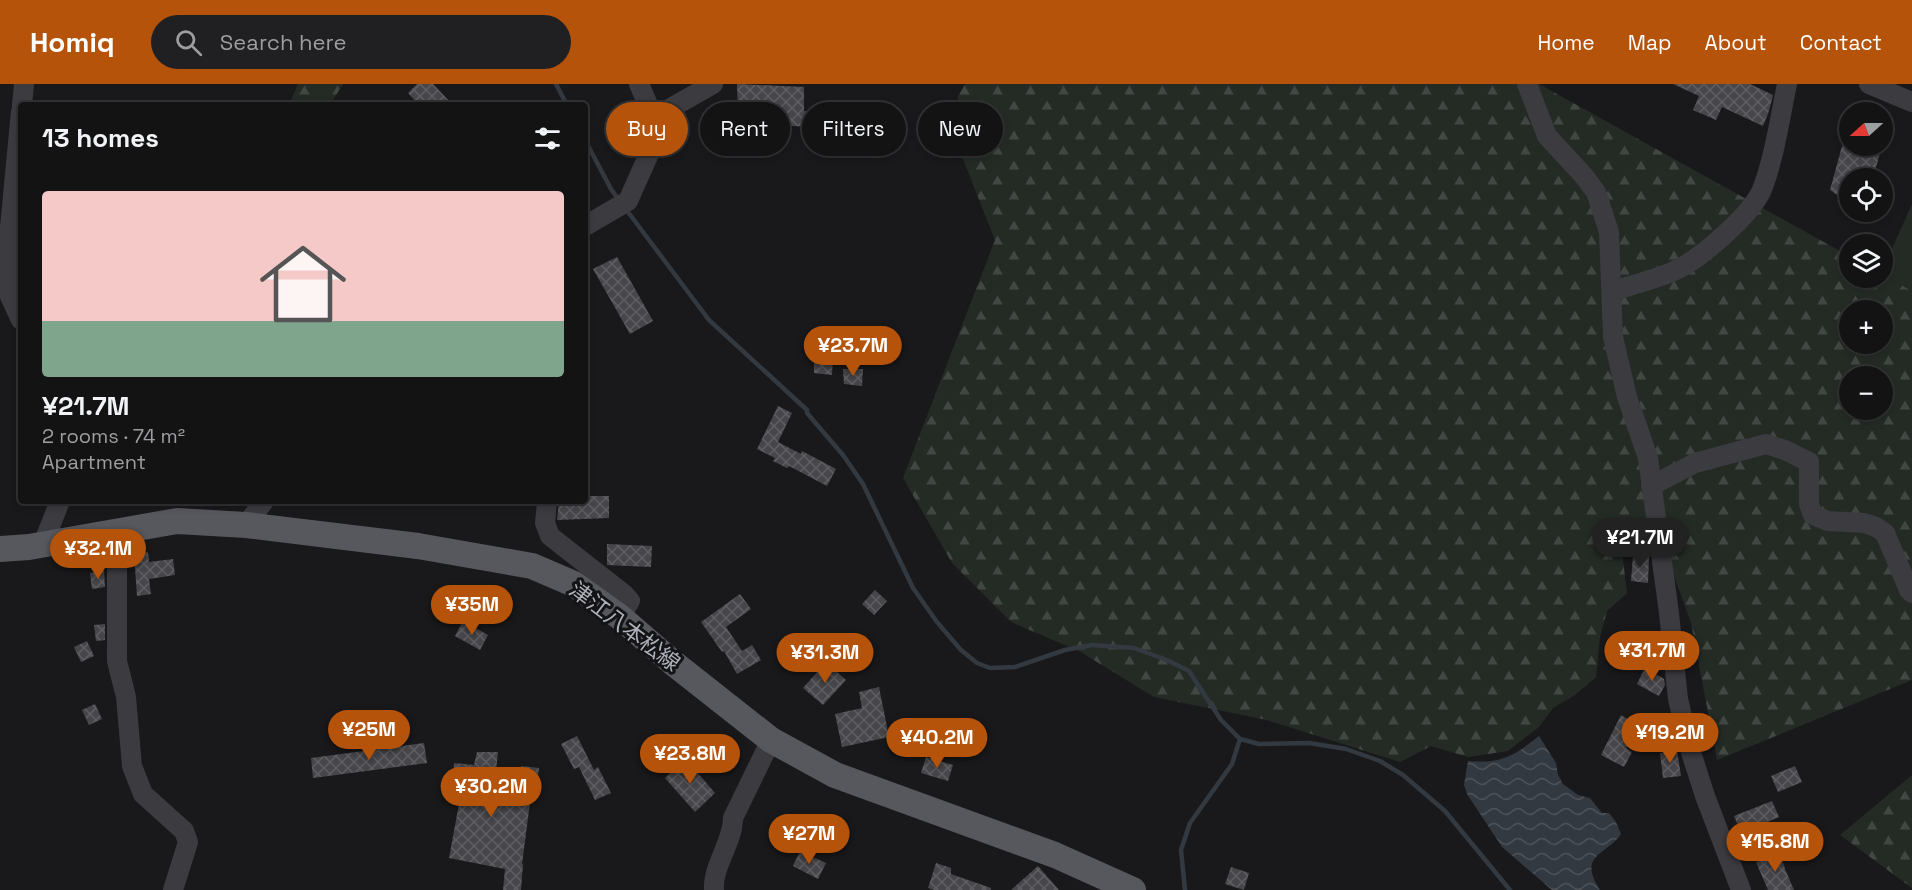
<!DOCTYPE html>
<meta charset="utf-8">
<style>
body{margin:0;font-family:"Space Grotesk","Noto Sans JP",sans-serif;background:#202022;color:#f1f3f6;height:100vh;display:flex;flex-direction:column;font-size:22px;white-space:nowrap}
*{box-sizing:border-box;margin:0}
p{font-size:20px;color:#9d9ea0}
.icon{flex:none;width:33px;height:33px;fill:none;stroke:currentColor;stroke-width:2;stroke-linecap:round;stroke-linejoin:round}
.map{position:relative;flex:1;overflow:hidden}
.side{position:absolute;left:18px;top:18px;width:570px;height:402px;display:flex;flex-direction:column;background:#131314;border-radius:6px;box-shadow:0 3px 9px #0003,0 0 0 2px #323234}
.side>*{flex:none}
.hud{position:absolute;left:606px;top:18px;width:570px;height:54px;display:flex;gap:12px}
.needle{width:39px;rotate:249deg}
.tools{position:absolute;left:1839px;top:18px;display:grid;gap:12px}
.tools a{display:grid;place-items:center;width:54px;height:54px;border-radius:50%;background:#131314;box-shadow:0 3px 9px #0003,0 0 0 2px #323234;font-size:30px}
.price{position:absolute;translate:-50% -51px;padding:0 14px;border-radius:21px;background:#b45309;color:#fff;font-size:20px;line-height:39px;filter:drop-shadow(0 2px 3px #0008)}
.price::after{content:'';position:absolute;left:50%;top:36px;width:18px;height:14px;margin-left:-9px;background:inherit;clip-path:polygon(0 0,100% 0,50% 100%)}
.price.selected{background:#222;color:#fff}
ul{padding:0;list-style:none}
li{display:grid;align-content:center;gap:12px;height:318px;padding:0 24px}
li+li{border-top:2px solid #323234}
li span{display:grid;place-items:center;height:186px;border-radius:6px;color:#555}
li>.icon{margin-inline-start:auto}
span .icon{width:108px;height:108px;fill:#fffc;stroke-width:1}
li b{font-size:26px}
h2{display:flex;justify-content:space-between;align-items:center;height:72px;padding:0 24px;font-size:26px}
.pill{padding:0 21px;border-radius:27px;background:#131314;box-shadow:0 3px 9px #0003,0 0 0 2px #323234;font-size:21px;line-height:54px}
.pill.selected{background:#b45309;color:#fff}
header{display:flex;align-items:center;gap:36px;box-sizing:border-box;height:84px;padding:0 30px;background:#b45309;color:#fff}
header strong{font-size:28px}
nav{display:flex;gap:33px;margin-inline-start:auto;font-size:21px}
.search{width:420px;height:54px;background:#202022;display:flex;align-items:center;gap:15px;box-sizing:border-box;padding:0 21px;border-radius:33px;color:#9d9ea0;font-size:22px}
.map>svg:first-child{display:block}
.forest{fill:url(#forest-firs);fill-rule:evenodd}
.garden{fill:#242b25}
.water{fill:url(#water-waves)}
.lines{fill:none;stroke-linecap:round;stroke-linejoin:round}
.stream{stroke:#333940;stroke-width:4.5}
.building{fill:url(#building-cross-hatch)}
.minor{stroke:#3b3b40;stroke-width:20}
.major{stroke:#57585e;stroke-width:26}
.labels{text-anchor:middle;dominant-baseline:central;stroke-width:6;stroke-linejoin:round;paint-order:stroke}
.street-label{font-size:22px;fill:#adb0b9;stroke:#141416}
</style>
<header>
<strong>Homiq</strong>
<div class="search"><svg class="icon" aria-label="search" viewBox="0 0 24 24"><circle cx="10" cy="10" r="6"/><path d="M15 15l6 6"/></svg>Search here</div>
<nav><a>Home</a><a>Map</a><a>About</a><a>Contact</a></nav>
</header>
<div class="map">
<svg width="1912" height="806" viewBox="0 0 1912 806">
<defs>
<pattern id="forest-firs" width="22" height="20" patternUnits="userSpaceOnUse" patternTransform="scale(1.5)"><rect width="22" height="20" fill="#242b25"/><path d="M5 1l3.5 6h-7zM16 11l3.5 6h-7z" fill="#414743"/></pattern>
<pattern id="water-waves" width="16" height="10" patternUnits="userSpaceOnUse" patternTransform="scale(1.5)"><rect width="16" height="10" fill="#333940"/><path d="M0 5q4-4 8 0t8 0" fill="none" stroke="#4e535a"/></pattern>
<pattern id="building-cross-hatch" width="8" height="8" patternUnits="userSpaceOnUse" patternTransform="scale(1.5)"><rect width="8" height="8" fill="#47474b"/><path d="M0 0l8 8M0 8l8-8" fill="none" stroke="#5f5f63"/></pattern>
</defs>
<rect width="100%" height="100%" fill="#19191b"/>
<g class="forest">
<polygon points="298,0 343,0 330,21 289,21"/>
<path d="M965 0H1539L1849 172 1850 194H1882L1883 190 1912 207V596L1717 676 1691 539 1658 447 1619 443 1627 509 1607 527 1600 553 1596 593 1575 611 1553 624 1539 643 1508 667 1468 673 1431 662 1400 678 1267 636 1154 613 1079 567 1011 538 952 479 903 394 995 156 953 50 958 12ZM1850 226H1882V260H1850ZM1850 292H1882V326H1850Z"/>
<polygon points="1912,691 1912,804 1840,751"/>
</g>
<polygon class="garden" points="1912,120 1912,207 1883,190 1882,187"/>
<path class="water" d="M1539 652 1556 679 1558 691 1563 700 1578 711 1590 714 1602 729H1609L1616 738 1621 750C1606 772 1577 770 1600 806H1552L1502 763 1467 710 1464 701 1468 677C1501 680 1514 672 1539 652Z"/>
<g class="lines">
<g class="stream">
<polyline points="556,0 567,21"/>
<polyline points="585,56 611,105 618,115"/>
<polyline points="625,124 709,236 807,326 807,329 843,371 863,400 913,504 937,538 961,566 977,579 990,584 1015,583 1065,566 1092,561 1134,564 1167,576 1189,587 1221,636 1240,655 1259,660 1309,659 1346,665 1380,677 1403,691 1445,727 1510,806"/>
<polyline points="1185,806 1181,766 1190,739 1232,680 1240,655"/>
</g>
</g>
<g class="building">
<polygon points="417,0 433,0 453,21 419,21 408,9"/>
<polygon points="737,0 804,3 804,27 809,27 809,43 763,40 763,33 738,31"/>
<polygon points="1673,0 1750,0 1773,11 1769,27 1763,42 1722,23 1716,36 1693,26 1699,12"/>
<polygon points="1842,62 1882,62 1873,94 1850,94 1850,120 1830,106"/>
<polygon points="617,173 653,237 630,250 593,185"/>
<polygon points="814,274 833,274 832,291 814,289"/>
<polygon points="843,285 863,285 862,302 844,300"/>
<polygon points="778,322 792,329 778,358 801,370 802,367 836,385 827,402 789,382 787,384 773,377 775,374 757,365"/>
<polygon points="586,412 609,412 609,434 557,436 559,417 586,417"/>
<polygon points="607,460 652,462 651,483 607,481"/>
<polygon points="148,468 149,478 173,475 175,491 149,495 151,510 137,512 134,470"/>
<polygon points="1633,471 1649,473 1648,499 1631,497"/>
<polygon points="104,487 105,503 92,505 90,489"/>
<polygon points="875,506 887,517 874,531 862,520"/>
<polygon points="740,510 751,525 726,543 742,567 752,561 761,576 737,590 724,567 722,568 701,538"/>
<polygon points="463,537 488,551 480,566 455,552"/>
<polygon points="105,540 105,556 96,557 94,541"/>
<polygon points="87,557 94,572 81,578 74,563"/>
<polygon points="826,578 846,596 823,621 803,604"/>
<polygon points="1645,584 1664,595 1665,601 1659,612 1637,600"/>
<polygon points="879,603 889,653 842,663 835,630 862,624 859,608"/>
<polygon points="95,620 102,635 89,641 82,626"/>
<polygon points="1621,631 1640,643 1626,664 1632,668 1624,683 1601,671"/>
<polygon points="577,652 594,686 598,683 611,709 595,716 579,683 574,685 561,660"/>
<polygon points="424,659 427,679 313,694 311,674"/>
<polygon points="1677,666 1681,692 1663,694 1660,669"/>
<polygon points="477,668 498,668 493,716 518,719 521,682 539,684 536,711 531,711 522,780 523,780 521,806 503,806 505,785 449,774 459,720 452,718 454,679 474,681"/>
<polygon points="926,673 953,681 948,697 921,689"/>
<polygon points="685,674 715,709 695,728 665,694"/>
<polygon points="1795,682 1802,698 1778,708 1771,692"/>
<polygon points="1772,717 1779,733 1741,749 1734,732"/>
<polygon points="790,732 806,740 794,765 778,758"/>
<polygon points="800,767 826,779 818,795 793,782"/>
<polygon points="1780,768 1785,785 1794,806 1768,806 1756,778"/>
<polygon points="936,779 951,784 951,790 991,804 991,806 934,806 928,804"/>
<polygon points="1038,782 1059,806 1011,806"/>
<polygon points="1231,783 1249,789 1244,806 1225,800"/>
</g>
<g class="lines">
<g class="minor">
<polyline points="639,0 659,46"/>
<polyline points="1527,0 1547,52 1583,91 1596,108 1609,148 1613,253 1627,313 1648,374 1669,529 1678,615 1689,662 1705,712 1741,806"/>
<polyline points="1869,0 1912,18"/>
<polyline points="22,21 24,0"/>
<polyline points="21,27 8,164 8,208 21,236"/>
<polyline points="585,142 628,117 669,25 713,0"/>
<path d="M1612 207C1632 201 1654 196 1674 187 1699 176 1754 129 1763 103 1775 70 1780 34 1787 0"/>
<polyline points="1651,402 1695,379 1766,360 1785,366 1809,378 1809,420 1813,431 1828,437 1864,439 1876,443 1885,449 1909,506 1912,509"/>
<polyline points="547,417 545,439 550,452 624,510 630,517 620,533"/>
<polyline points="246,441 264,417"/>
<polyline points="117,447 117,577 126,613 132,682 143,710 184,747 188,758 173,806"/>
<polyline points="43,460 60,417"/>
<path d="M714 806C712 782 733 759 733 734L771 656"/>
</g>
<polyline class="major" points="0,465 29,463 177,437 246,441 418,462 532,482 574,500 620,533 672,578 771,656 835,691 1055,771 1133,806"/>
</g>
<g class="labels">
<g class="street-label">
<text transform="translate(625 542) rotate(37)">津江八本松線</text>
</g>
</g>
</svg>
<div class="tools">
<a><svg class="needle" viewBox="-14 -14 28 28"><path d="M0-13l5 13h-10z" fill="#e53935"/><path d="M0 13l5-13h-10z" fill="#9d9ea0"/></svg></a>
<a><svg class="icon" aria-label="locate" viewBox="0 0 24 24"><circle cx="12" cy="12" r="6"/><path d="M12 2v4M12 18v4M2 12h4M18 12h4"/></svg></a>
<a><svg class="icon" aria-label="layers" viewBox="0 0 24 24"><path d="M12 4l9 5-9 5-9-5zM3 14l9 5 9-5"/></svg></a>
<a>+</a>
<a>−</a>
</div>
<b class="price" style="left:853px;top:293px">¥23.7M</b>
<b class="price selected" style="left:1640px;top:485px">¥21.7M</b>
<b class="price" style="left:98px;top:496px">¥32.1M</b>
<b class="price" style="left:472px;top:552px">¥35M</b>
<b class="price" style="left:1652px;top:598px">¥31.7M</b>
<b class="price" style="left:825px;top:600px">¥31.3M</b>
<b class="price" style="left:369px;top:677px">¥25M</b>
<b class="price" style="left:1670px;top:680px">¥19.2M</b>
<b class="price" style="left:937px;top:685px">¥40.2M</b>
<b class="price" style="left:690px;top:701px">¥23.8M</b>
<b class="price" style="left:491px;top:734px">¥30.2M</b>
<b class="price" style="left:809px;top:781px">¥27M</b>
<b class="price" style="left:1775px;top:789px">¥15.8M</b>
<div class="hud">
<a class="pill selected">Buy</a>
<a class="pill">Rent</a>
<a class="pill">Filters</a>
<a class="pill">New</a>
</div>
<section class="side">
<h2>13 homes<svg class="icon" aria-label="filters" viewBox="0 0 24 24"><path d="M4 7h16M4 17h16"/><circle cx="9" cy="7" r="2"/><circle cx="15" cy="17" r="2"/></svg></h2>
<ul>
<li><span style="background:linear-gradient(#f6c9c9 70%,#7fa58c 0)"><svg class="icon" aria-label="home" viewBox="0 0 24 24"><path d="M3 11l9-7 9 7M6 9v11h12V9"/></svg></span><div><b>¥21.7M</b><p>2 rooms · 74 m²</p><p>Apartment</p></div></li>
</ul>
</section>
</div>
